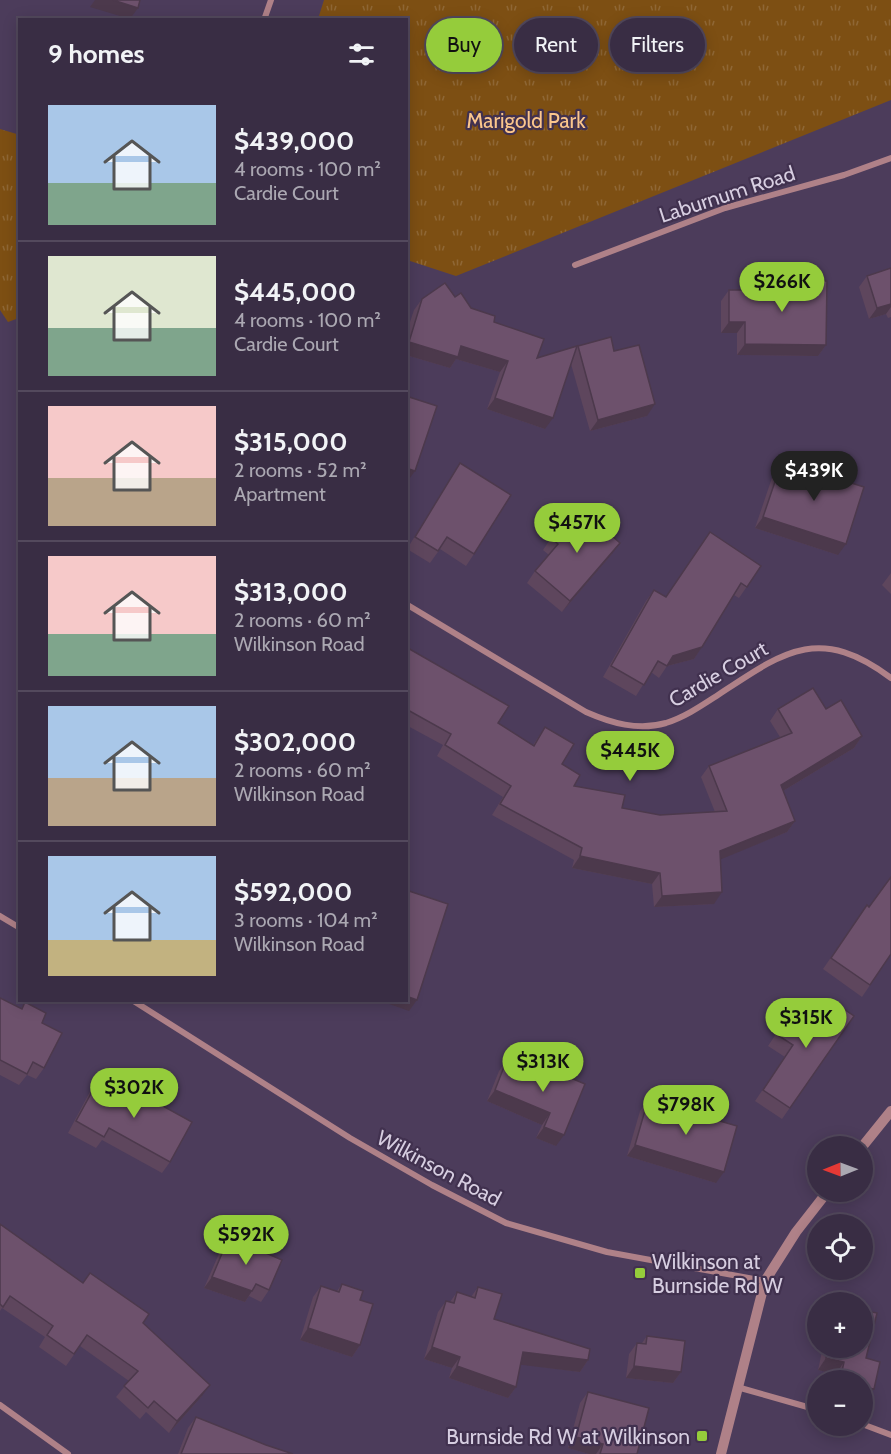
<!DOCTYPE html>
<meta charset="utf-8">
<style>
body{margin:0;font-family:Cabin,sans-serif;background:#44394f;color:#f1f3f6;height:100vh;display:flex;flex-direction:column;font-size:22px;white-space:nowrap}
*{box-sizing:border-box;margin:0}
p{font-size:20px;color:#aba8b2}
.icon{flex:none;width:33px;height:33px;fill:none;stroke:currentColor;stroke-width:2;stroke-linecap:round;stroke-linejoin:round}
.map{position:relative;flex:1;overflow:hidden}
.panel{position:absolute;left:18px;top:18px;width:390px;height:984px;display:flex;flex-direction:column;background:#392d44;border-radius:0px;box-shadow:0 3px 15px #0003,0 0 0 2px #53495d}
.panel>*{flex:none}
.guide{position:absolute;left:426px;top:18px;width:375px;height:54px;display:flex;gap:12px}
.needle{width:39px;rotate:269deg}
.fabs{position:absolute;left:807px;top:1136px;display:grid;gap:12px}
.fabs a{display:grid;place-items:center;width:66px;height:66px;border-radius:50%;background:#392d44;box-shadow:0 3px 15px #0003,0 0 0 2px #53495d;font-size:30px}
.price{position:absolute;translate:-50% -51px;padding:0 14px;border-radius:21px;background:#95cc3b;color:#111;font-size:20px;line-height:39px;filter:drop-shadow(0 2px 3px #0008)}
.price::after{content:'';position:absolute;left:50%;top:36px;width:18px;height:14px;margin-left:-9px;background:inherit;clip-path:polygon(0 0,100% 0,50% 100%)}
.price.selected{background:#222;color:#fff}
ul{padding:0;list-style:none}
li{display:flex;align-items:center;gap:18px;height:150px;padding:0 30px}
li+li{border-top:2px solid #53495d}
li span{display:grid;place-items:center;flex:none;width:168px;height:120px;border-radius:0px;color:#555}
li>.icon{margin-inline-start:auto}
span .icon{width:72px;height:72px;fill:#fffc;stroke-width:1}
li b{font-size:26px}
h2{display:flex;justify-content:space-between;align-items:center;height:72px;padding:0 30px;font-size:26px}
.chip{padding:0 21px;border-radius:27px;background:#392d44;box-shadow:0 3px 15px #0003,0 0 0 2px #53495d;font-size:21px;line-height:54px}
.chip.selected{background:#95cc3b;color:#111}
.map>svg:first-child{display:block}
.park{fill:url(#park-tufts)}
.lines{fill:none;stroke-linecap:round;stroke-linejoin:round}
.minor{stroke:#af8188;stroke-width:6}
.tertiary{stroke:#af8188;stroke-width:10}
.wall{fill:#5e465d}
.shaded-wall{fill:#4c394c}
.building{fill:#6d516c;stroke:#4c394c;stroke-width:1.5}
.poi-dot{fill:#95cc3b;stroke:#41314f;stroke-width:2}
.labels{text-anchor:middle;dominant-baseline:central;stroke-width:4.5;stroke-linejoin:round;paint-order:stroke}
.park-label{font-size:21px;fill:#fbc68c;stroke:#41314f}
.street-label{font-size:21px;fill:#d7cee1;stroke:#41314f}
.poi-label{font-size:21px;fill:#d7cee1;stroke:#41314f;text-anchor:start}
</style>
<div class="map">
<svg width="891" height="1454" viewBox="0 0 891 1454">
<defs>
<pattern id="park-tufts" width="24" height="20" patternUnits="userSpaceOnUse" patternTransform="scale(1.5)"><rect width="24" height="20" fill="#7d4f13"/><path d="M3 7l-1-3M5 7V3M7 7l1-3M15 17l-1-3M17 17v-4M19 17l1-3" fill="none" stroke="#8f6735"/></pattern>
</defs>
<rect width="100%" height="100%" fill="#4c3c5b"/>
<g class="park">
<polygon points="324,0 891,0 891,100 456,276 407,260 406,20 318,19"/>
<polygon points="0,129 20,135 19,318 8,322 0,310"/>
</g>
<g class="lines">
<g class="minor">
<polyline points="264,20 271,0"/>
<polyline points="575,265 725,208 844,175 891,158"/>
<path d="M406 604 586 712C611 723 638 731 666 723 685 717 701 706 718 695 783 652 819 624 891 678"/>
<polyline points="0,916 20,928"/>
<polyline points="132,1000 350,1138 432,1185 506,1223 607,1252 765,1281"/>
<polyline points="737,1387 818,1410"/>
<polyline points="0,1405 68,1454"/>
<polyline points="862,1424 891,1435"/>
</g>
<g class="tertiary">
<polyline points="862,1147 891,1111"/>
<polyline points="721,1454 765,1281 796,1232 828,1191"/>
</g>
</g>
<g class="wall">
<polygon points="891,268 891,317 888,318 886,314 869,319 859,287 867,276"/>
<polygon points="790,281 826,345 818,356 737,355 737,333 721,333 721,301 729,290 748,290 753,283 788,283"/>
<polygon points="455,297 494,322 537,358 578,346 614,351 647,416 590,431 571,364 545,429 487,409 500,372 456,359 450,368 406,355 406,334 414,310 422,299"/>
<polygon points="782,461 838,555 755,528 774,472"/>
<polygon points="460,463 474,554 466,566 440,549 430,563 407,549"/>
<polygon points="551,538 612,554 562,612 527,583 535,571 549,555 543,550"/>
<polygon points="761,566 739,598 734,595 694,659 667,666 659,678 651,672 636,696 603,677 646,601 654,590 666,597"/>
<polygon points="891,573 891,594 882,585"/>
<polygon points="406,647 498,723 533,745 545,727 562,764 574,786 622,808 660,815 715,812 701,777 709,766 780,737 770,721 778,709 826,709 862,736 854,748 783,791 795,821 787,832 720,859 714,904 654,907 652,884 572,868 574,860 492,815 503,797 437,756 443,745 406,725"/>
<polygon points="867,905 869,907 891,954 862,997 823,969"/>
<polygon points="0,998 21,1009 25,1002 42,1023 44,1068 36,1079 27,1075 19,1085 0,1075"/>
<polygon points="794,1007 808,1017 829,1011 854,1016 782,1119 755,1101 785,1057 768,1046"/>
<polygon points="507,1059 548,1076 552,1070 556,1146 536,1138 542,1125 487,1101 499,1071"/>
<polygon points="100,1077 170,1162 162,1173 102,1140 96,1148 68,1133 92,1088"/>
<polygon points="648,1100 716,1183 627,1156 640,1111"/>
<polygon points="0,1224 83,1283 143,1323 202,1396 169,1433 146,1412 140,1419 116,1397 129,1381 80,1346 66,1366 39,1347 45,1337 2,1308 0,1311"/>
<polygon points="229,1237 269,1290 261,1302 249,1296 245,1302 204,1288 221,1249"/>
<polygon points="342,1284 360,1345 352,1357 300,1340 313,1297 321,1286 337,1291"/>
<polygon points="478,1287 494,1319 588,1360 580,1372 520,1364 516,1387 508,1398 449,1378 452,1368 424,1359 438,1312 446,1301 450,1302 457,1292 471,1297"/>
<polygon points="647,1336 681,1372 673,1383 626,1378 629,1354 637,1343 642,1343"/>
<polygon points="823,1347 862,1347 866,1358 866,1401 862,1380 835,1380 836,1374 818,1370"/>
<polygon points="588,1392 637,1454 589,1454 568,1448 580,1403"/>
<polygon points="196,1417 266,1445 293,1454 178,1454 188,1428"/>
</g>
<g class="shaded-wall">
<polygon points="95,0 113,0 138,8 130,19 90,7"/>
<polygon points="891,304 891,307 886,314 869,319 877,308"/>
<polygon points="729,322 745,322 737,333 721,333"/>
<polygon points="409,342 461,346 508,361 500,372 456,359 450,368 406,355 406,345"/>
<polygon points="745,344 826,345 818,356 737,355"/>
<polygon points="495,398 553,418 545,429 487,409"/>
<polygon points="655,404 647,416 590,431 598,420"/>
<polygon points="406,468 415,471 407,482 406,482"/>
<polygon points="763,517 846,544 838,555 755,528"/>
<polygon points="620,543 612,554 562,612 570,601"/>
<polygon points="702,647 694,659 667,666 673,656"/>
<polygon points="862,736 854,748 773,797 781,785"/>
<polygon points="795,821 787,832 712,863 720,851"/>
<polygon points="580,856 660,873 652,884 572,868"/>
<polygon points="722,892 714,904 654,907 662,896"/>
<polygon points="406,996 417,1000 409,1011 378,1000 406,1000"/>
<polygon points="495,1090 550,1113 542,1125 487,1101"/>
<polygon points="544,1127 564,1135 556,1146 536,1138"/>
<polygon points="635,1145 724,1172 716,1183 627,1156"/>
<polygon points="212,1277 252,1291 245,1302 204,1288"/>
<polygon points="308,1328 360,1345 352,1357 300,1340"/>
<polygon points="432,1347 460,1357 452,1368 424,1359"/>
<polygon points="523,1352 588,1360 580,1372 515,1364"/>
<polygon points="826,1358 844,1362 836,1374 818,1370"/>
<polygon points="457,1366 516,1387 508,1398 449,1378"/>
<polygon points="634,1366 681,1372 673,1383 626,1378"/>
<polygon points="210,1385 202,1396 169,1433 177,1421"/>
<polygon points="862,1387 874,1389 866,1401 862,1400"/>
<polygon points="576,1437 603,1444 596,1454 589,1454 568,1448"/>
</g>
<g class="building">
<polygon points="113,0 140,0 138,8"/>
<polygon points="891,268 891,304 877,308 867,276"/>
<polygon points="790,281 827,281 826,345 745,344 745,322 729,322 729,290 753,290 753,283 790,283"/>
<polygon points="445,283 455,297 461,293 471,308 495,316 494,322 544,339 537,358 577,346 553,418 495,398 508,361 461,346 458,357 409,342 422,299"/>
<polygon points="611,337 614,351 639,345 655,404 598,420 578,346"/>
<polygon points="406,396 437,406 415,471 406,468"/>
<polygon points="782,461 864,487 846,544 763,517"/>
<polygon points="460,463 511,495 474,554 447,537 438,551 415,537"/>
<polygon points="578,506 620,543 570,601 535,571 558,544 551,538"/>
<polygon points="710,532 761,566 747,587 741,583 702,647 673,656 667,666 658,661 644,685 611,666 654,590 666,597"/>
<polygon points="406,647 509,706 498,723 534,746 545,727 574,744 562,764 580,775 574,786 625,795 622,808 660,815 727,811 709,766 792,733 778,709 813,688 826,709 841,700 862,736 781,785 795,821 720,851 722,892 662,896 660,873 580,856 582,848 500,804 511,786 445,745 451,734 406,709"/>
<polygon points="891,877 891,954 870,985 831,958 867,905 869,907"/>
<polygon points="406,890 448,904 417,1000 406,996"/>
<polygon points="0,998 22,1009 25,1002 46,1013 42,1023 62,1033 44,1068 33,1062 27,1074 0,1060"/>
<polygon points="835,1003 854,1016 790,1108 763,1090 793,1045 776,1034 794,1007 808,1017 817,1004 829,1012"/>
<polygon points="507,1059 549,1077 552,1070 585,1084 564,1135 544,1127 550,1113 495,1090"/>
<polygon points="100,1077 120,1088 123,1084 192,1122 170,1162 109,1128 104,1137 76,1121"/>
<polygon points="648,1100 737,1126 724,1172 635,1145"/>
<polygon points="0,1224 83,1283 90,1273 149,1314 143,1323 210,1385 177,1421 154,1401 148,1408 124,1386 138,1371 87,1335 74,1354 47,1335 53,1326 10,1296 3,1307 0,1304"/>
<polygon points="229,1237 282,1260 269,1290 256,1284 252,1291 212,1277"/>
<polygon points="342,1284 363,1291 360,1300 373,1304 360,1345 308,1328 321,1286 339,1292"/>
<polygon points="478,1287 502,1294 494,1319 590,1349 588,1360 523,1352 516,1387 457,1366 460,1357 432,1347 446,1301 454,1303 457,1292 475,1298"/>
<polygon points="862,1310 877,1313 866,1358 880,1362 874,1389 862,1387 862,1380 840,1380 844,1362 826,1358 828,1347 862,1347"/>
<polygon points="647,1336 685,1341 681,1372 634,1366 637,1343 646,1344"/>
<polygon points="588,1392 649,1408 637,1454 600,1454 603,1444 576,1437"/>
<polygon points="196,1417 266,1445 293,1454 181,1454"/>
</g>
<g class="poi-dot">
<rect x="634" y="1267" width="12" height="12" rx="3"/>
<rect x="696" y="1430" width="12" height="12" rx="3"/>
</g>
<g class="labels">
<g class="park-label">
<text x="526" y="120">Marigold Park</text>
</g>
<g class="street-label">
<text transform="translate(727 194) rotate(-18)">Laburnum Road</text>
<text transform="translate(718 674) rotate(-30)">Cardie Court</text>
<text transform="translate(439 1168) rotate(28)">Wilkinson Road</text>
</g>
<g class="poi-label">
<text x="652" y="1261">Wilkinson at<tspan x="652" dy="24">Burnside Rd W</tspan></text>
<text x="690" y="1436" text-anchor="end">Burnside Rd W at Wilkinson</text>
</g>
</g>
</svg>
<div class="fabs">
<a><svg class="needle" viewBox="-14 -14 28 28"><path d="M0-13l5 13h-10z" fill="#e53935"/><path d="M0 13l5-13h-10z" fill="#aba8b2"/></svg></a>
<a><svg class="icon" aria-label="locate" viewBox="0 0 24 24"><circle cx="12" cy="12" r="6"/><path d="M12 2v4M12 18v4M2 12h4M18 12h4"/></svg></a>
<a>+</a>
<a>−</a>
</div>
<b class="price" style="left:782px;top:313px">$266K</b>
<b class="price selected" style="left:814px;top:502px">$439K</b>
<b class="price" style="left:577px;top:554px">$457K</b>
<b class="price" style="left:630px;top:782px">$445K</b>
<b class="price" style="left:806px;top:1049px">$315K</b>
<b class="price" style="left:543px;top:1093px">$313K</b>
<b class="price" style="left:134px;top:1119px">$302K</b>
<b class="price" style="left:686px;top:1136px">$798K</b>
<b class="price" style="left:246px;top:1266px">$592K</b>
<div class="guide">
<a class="chip selected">Buy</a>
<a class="chip">Rent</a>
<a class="chip">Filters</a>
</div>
<section class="panel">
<h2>9 homes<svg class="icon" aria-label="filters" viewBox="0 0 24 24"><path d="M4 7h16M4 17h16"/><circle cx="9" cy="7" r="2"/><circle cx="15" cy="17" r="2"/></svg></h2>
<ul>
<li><span style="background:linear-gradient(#a9c7e8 65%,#7fa58c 0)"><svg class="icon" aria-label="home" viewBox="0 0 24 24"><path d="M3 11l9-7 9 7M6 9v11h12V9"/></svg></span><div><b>$439,000</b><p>4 rooms · 100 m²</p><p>Cardie Court</p></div></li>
<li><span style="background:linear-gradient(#dfe7d0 60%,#7fa58c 0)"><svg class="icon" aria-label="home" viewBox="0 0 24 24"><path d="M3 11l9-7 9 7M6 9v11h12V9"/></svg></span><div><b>$445,000</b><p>4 rooms · 100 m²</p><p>Cardie Court</p></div></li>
<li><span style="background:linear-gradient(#f6c9c9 60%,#b9a48a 0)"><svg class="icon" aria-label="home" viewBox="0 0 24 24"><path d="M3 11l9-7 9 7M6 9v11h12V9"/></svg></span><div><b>$315,000</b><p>2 rooms · 52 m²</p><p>Apartment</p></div></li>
<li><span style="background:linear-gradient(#f6c9c9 65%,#7fa58c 0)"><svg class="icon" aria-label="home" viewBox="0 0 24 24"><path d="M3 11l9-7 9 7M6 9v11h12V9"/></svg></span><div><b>$313,000</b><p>2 rooms · 60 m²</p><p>Wilkinson Road</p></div></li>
<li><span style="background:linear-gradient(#a9c7e8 60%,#b9a48a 0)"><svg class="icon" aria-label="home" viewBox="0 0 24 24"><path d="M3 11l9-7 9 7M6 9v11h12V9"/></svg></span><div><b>$302,000</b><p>2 rooms · 60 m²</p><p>Wilkinson Road</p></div></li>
<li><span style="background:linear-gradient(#a9c7e8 70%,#c2b280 0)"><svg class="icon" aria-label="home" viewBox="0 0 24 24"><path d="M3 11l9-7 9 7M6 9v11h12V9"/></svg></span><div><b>$592,000</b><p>3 rooms · 104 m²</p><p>Wilkinson Road</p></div></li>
</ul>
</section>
</div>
